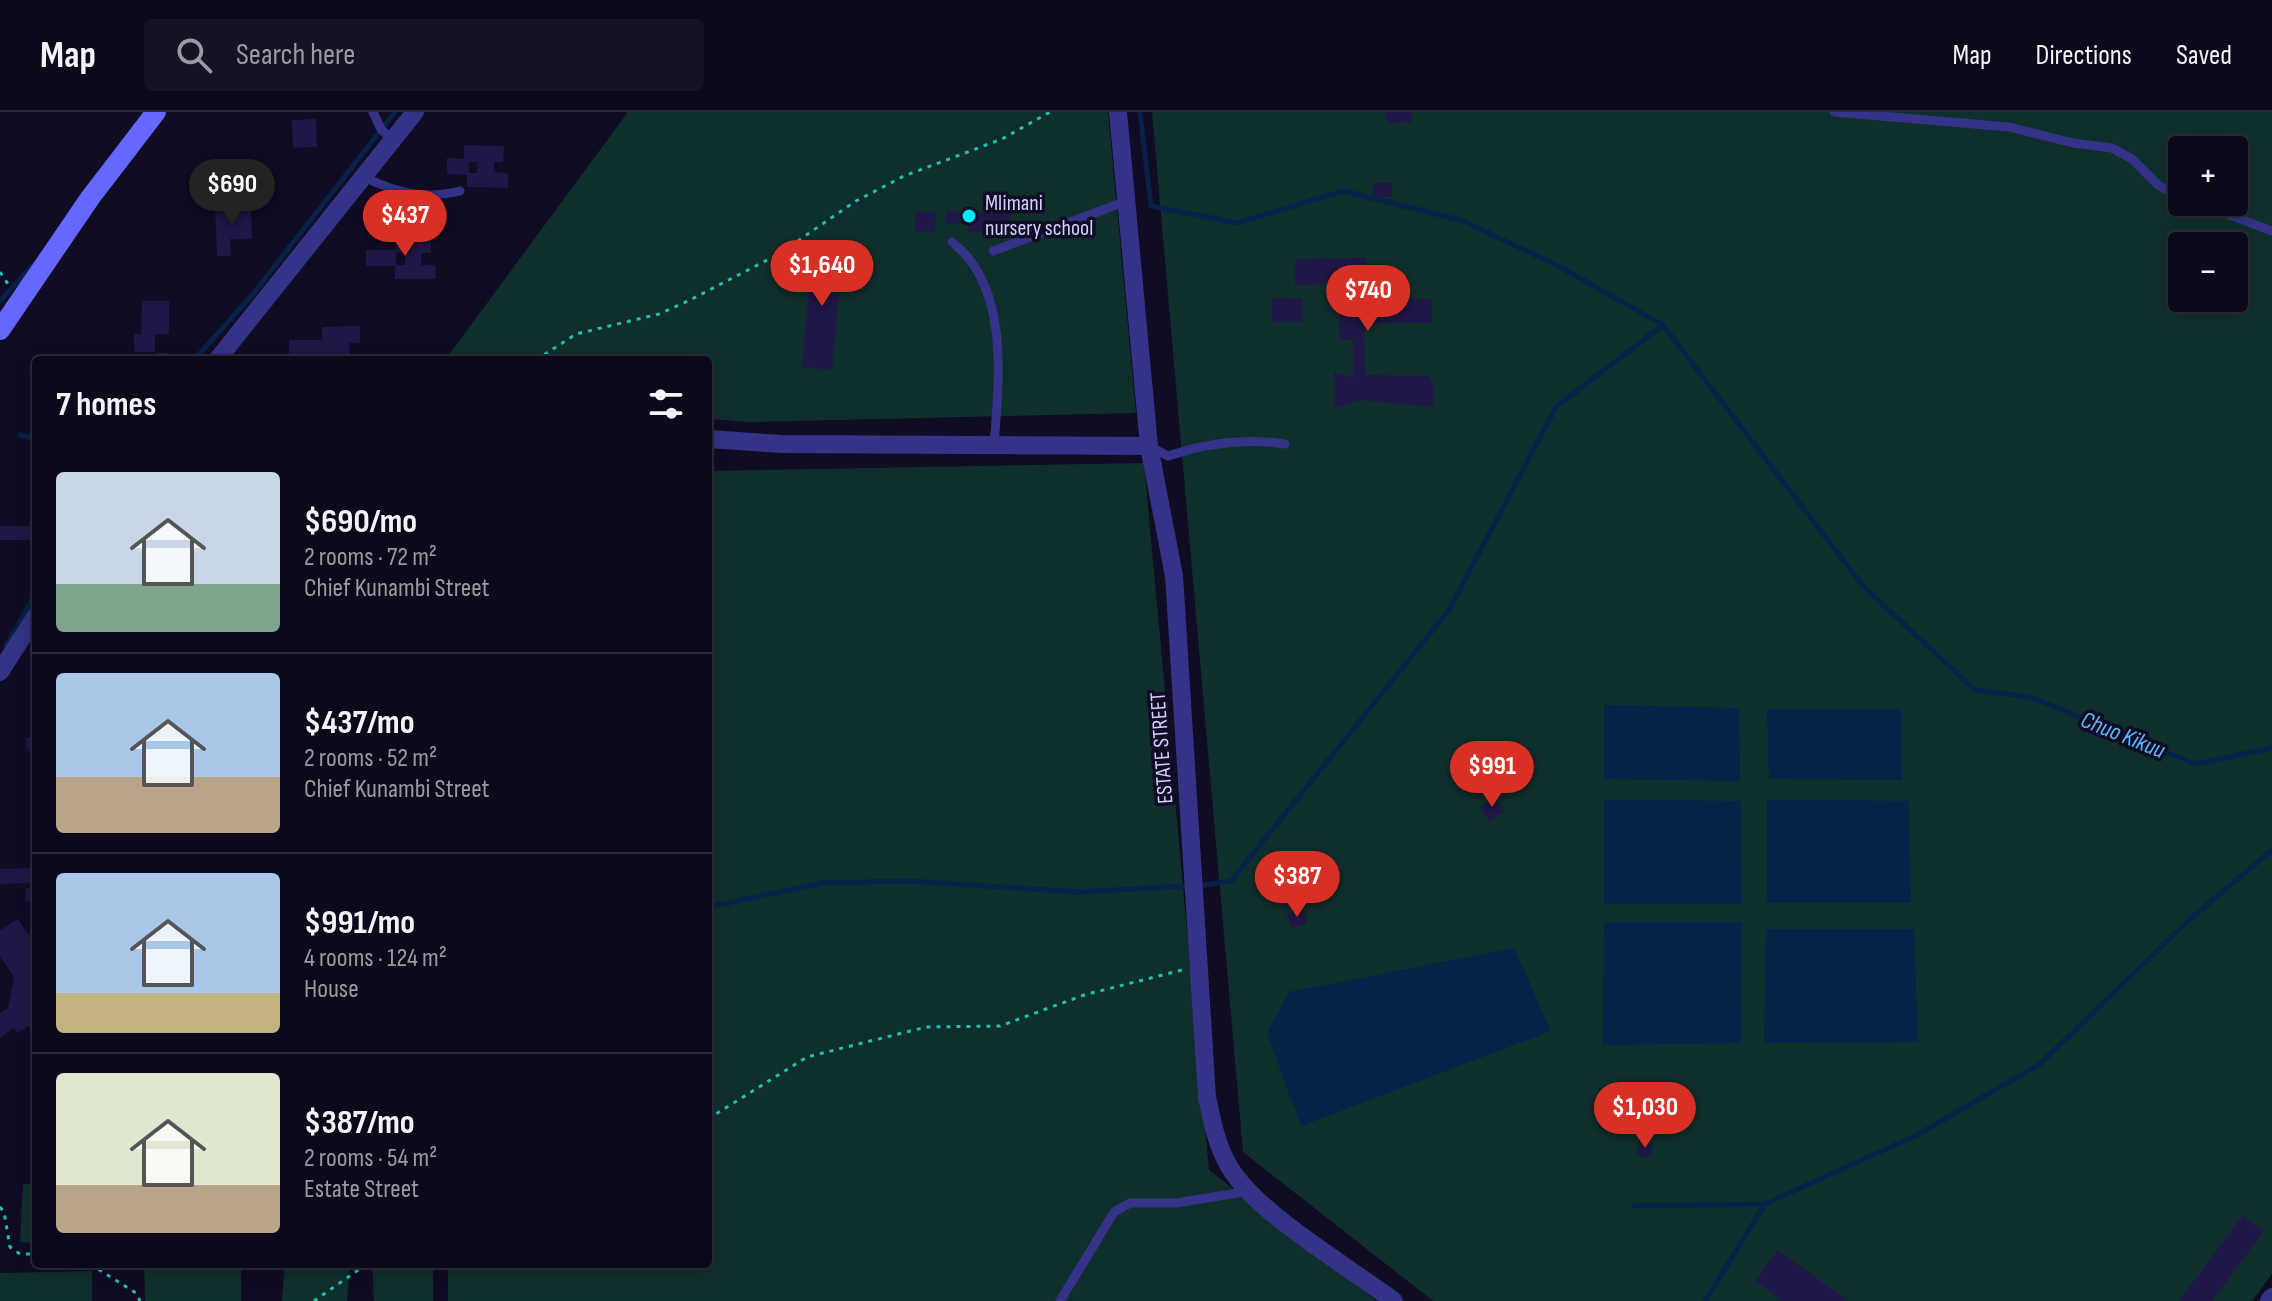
<!DOCTYPE html>
<meta charset="utf-8">
<style>
body{margin:0;font-family:"Sofia Sans Condensed",sans-serif;background:#151224;color:#f1f3f6;height:100vh;display:flex;flex-direction:column;font-size:30px;white-space:nowrap}
*{box-sizing:border-box;margin:0}
p{font-size:26px;color:#9a9aa3}
.icon{flex:none;width:44px;height:44px;fill:none;stroke:currentColor;stroke-width:2;stroke-linecap:round;stroke-linejoin:round}
.map{position:relative;flex:1;overflow:hidden}
.side{position:absolute;left:32px;top:244px;width:680px;height:912px;display:flex;flex-direction:column;background:#0c091b;border-radius:8px;box-shadow:0 4px 20px #0003,0 0 0 2px #2c2a3a}
.side>*{flex:none}
.tools{position:absolute;left:2168px;top:24px;display:grid;gap:16px}
.tools a{display:grid;place-items:center;width:80px;height:80px;border-radius:8px;background:#0c091b;box-shadow:0 4px 20px #0003,0 0 0 2px #2c2a3a;font-size:40px}
.price{position:absolute;translate:-50% -68px;padding:0 18px;border-radius:28px;background:#d93025;color:#fff;font-size:26px;line-height:52px;filter:drop-shadow(0 2px 4px #0008)}
.price::after{content:'';position:absolute;left:50%;top:48px;width:24px;height:18px;margin-left:-12px;background:inherit;clip-path:polygon(0 0,100% 0,50% 100%)}
.price.selected{background:#222;color:#fff}
ul{padding:0;list-style:none}
li{display:flex;align-items:center;gap:24px;height:200px;padding:0 24px}
li+li{border-top:2px solid #2c2a3a}
li span{display:grid;place-items:center;flex:none;width:224px;height:160px;border-radius:8px;color:#555}
li>.icon{margin-inline-start:auto}
span .icon{width:96px;height:96px;fill:#fffc;stroke-width:1}
li b{font-size:34px}
h2{display:flex;justify-content:space-between;align-items:center;height:96px;padding:0 24px;font-size:34px}
header{display:flex;align-items:center;gap:48px;box-sizing:border-box;height:112px;padding:0 40px;background:#0c091b;border-bottom:2px solid #2c2a3a}
header strong{font-size:38px}
nav{display:flex;gap:44px;margin-inline-start:auto;font-size:28px}
.search{width:560px;height:72px;background:#151224;display:flex;align-items:center;gap:20px;box-sizing:border-box;padding:0 28px;border-radius:8px;color:#9a9aa3;font-size:30px}
.map>svg:first-child{display:block}
.green{fill:#0f2f2d;fill-rule:evenodd}
.water{fill:#072148}
.lines{fill:none;stroke-linecap:round;stroke-linejoin:round}
.stream{stroke:#072148;stroke-width:5}
.building{fill:#1f1747;fill-rule:evenodd}
.path{stroke:#24beb0;stroke-width:3;stroke-dasharray:4 6;stroke-linecap:butt}
.lane{stroke:#343387;stroke-width:9}
.street{stroke:#343387;stroke-width:18}
.secondary{stroke:#6667ff;stroke-width:20}
.poi-dot{fill:#00e9fa;stroke:#100c24;stroke-width:3}
.labels{text-anchor:middle;dominant-baseline:central;stroke-width:7;stroke-linejoin:round;paint-order:stroke}
.poi-label{font-size:22px;fill:#d3cfff;stroke:#100c24;text-anchor:start}
.street-label{font-size:22px;fill:#d3cfff;stroke:#100c24}
.water-label{font-size:24px;font-style:italic;fill:#5db9ff;stroke:#100c24}
</style>
<header>
<strong>Map</strong>
<div class="search"><svg class="icon" aria-label="search" viewBox="0 0 24 24"><circle cx="10" cy="10" r="6"/><path d="M15 15l6 6"/></svg>Search here</div>
<nav><a>Map</a><a>Directions</a><a>Saved</a></nav>
</header>
<div class="map">
<svg width="2272" height="1189" viewBox="0 0 2272 1189">
<rect width="100%" height="100%" fill="#100c24"/>
<g class="green">
<polygon points="628,0 1108,0 1136,301 751,310 708,307 708,248 445,248"/>
<path d="M1152 0H2272V1162L2252 1189H1433L1243 1040ZM2182 38H2234V90H2182ZM2182 134H2234V186H2182Z"/>
<polygon points="1144,351 1209,1058 1377,1189 448,1189 448,1152 708,1152 708,359"/>
<polygon points="23,1072 36,1072 36,1131 20,1130"/>
<polygon points="144,1152 241,1152 241,1189 145,1189"/>
<polygon points="285,1152 350,1152 347,1189 282,1189"/>
<polygon points="372,1152 433,1152 433,1189 374,1189"/>
<polygon points="92,1159 92,1189 0,1189 0,1161"/>
</g>
<g class="water">
<polygon points="1604,593 1739,596 1740,669 1604,667"/>
<polygon points="1767,597 1902,597 1902,668 1769,667"/>
<polygon points="1604,688 1741,689 1742,792 1604,792"/>
<polygon points="1767,688 1909,689 1911,791 1767,791"/>
<polygon points="1604,810 1742,810 1741,931 1603,933"/>
<polygon points="1766,817 1914,817 1918,930 1764,931"/>
<polygon points="1514,836 1551,919 1301,1014 1267,921 1289,880"/>
</g>
<g class="lines">
<g class="stream">
<polyline points="1140,0 1151,94 1237,111 1343,79 1464,109 1562,156 1663,213 1863,474 1975,578 2030,585 2196,652 2272,636"/>
<polyline points="0,189 35,151"/>
<polyline points="194,248 253,182 395,0"/>
<polyline points="20,323 36,327"/>
<polyline points="6,534 36,481"/>
<polyline points="1198,774 1231,769 1449,498 1556,295 1663,213"/>
<polyline points="708,795 823,771 908,769 1079,780 1188,774"/>
<polyline points="1634,1094 1765,1092 1917,1023 2040,952 2189,808 2272,738"/>
<polyline points="1705,1189 1765,1092"/>
</g>
</g>
<g class="building">
<polygon points="1386,0 1411,0 1412,10 1386,11"/>
<polygon points="316,7 317,35 293,36 292,8"/>
<path d="M464 33 504 34 503 50H494V60L508 61V76L467 75V63L447 62V46L464 47ZM469 50H477V61H469Z"/>
<rect x="1373" y="71" width="19" height="14"/>
<polygon points="215,95 251,95 252,127 230,127 231,144 217,144"/>
<polygon points="916,99 936,100 935,120 915,119"/>
<polygon points="946,99 1010,101 1009,121 968,120 969,112 946,111"/>
<path d="M395 124H431V141H421V153H435L436 167H395V154H366V138H395ZM396 141H405V153H396Z"/>
<polygon points="812,136 843,138 832,258 802,255"/>
<polygon points="1366,146 1364,187 1432,187 1432,211 1364,211 1365,263 1429,264 1429,270 1434,270 1434,295 1361,288 1335,296 1334,260 1353,265 1353,228 1339,228 1339,186 1354,187 1355,172 1295,173 1295,147"/>
<polygon points="1272,186 1303,187 1303,210 1272,210"/>
<polygon points="142,189 169,189 169,222 155,222 155,240 134,240 134,222 141,222"/>
<polygon points="360,214 360,231 349,231 350,243 366,242 366,248 289,248 289,228 322,228 322,215"/>
<rect x="156" y="241" width="12" height="7"/>
<rect x="0" y="414" width="36" height="14"/>
<polygon points="26,625 36,625 36,639 27,639"/>
<polygon points="1496,686 1504,700 1489,709 1480,695"/>
<polygon points="36,756 36,771 0,772 0,757"/>
<polygon points="26,776 36,777 36,790 25,789"/>
<polygon points="1304,798 1307,812 1291,816 1287,802"/>
<polygon points="18,807 36,834 36,910 17,921 14,916 0,926 0,901 8,896 14,865 0,844 0,818"/>
<polygon points="1643,1029 1654,1035 1646,1047 1636,1041"/>
<polygon points="2243,1103 2263,1119 2239,1153 2212,1189 2179,1189"/>
<polygon points="1778,1138 1848,1189 1783,1189 1755,1169"/>
</g>
<g class="lines">
<g class="path">
<polyline points="0,160 8,172"/>
<polyline points="536,248 576,222 659,202 688,189 777,143 856,89 904,64 1002,27 1050,0"/>
<polyline points="708,1007 807,945 926,915 1000,914 1084,883 1182,858"/>
<polyline points="0,1095 4,1100 10,1135 20,1142 36,1142"/>
<polyline points="90,1152 136,1181 140,1189"/>
<polyline points="314,1189 364,1154 373,1152"/>
</g>
<g class="lane">
<polyline points="373,0 381,17 392,28"/>
<polyline points="1834,0 2009,15 2073,31 2112,36 2132,47 2158,73 2182,86"/>
<path d="M362 64C396 81 423 88 460 79"/>
<polyline points="2195,90 2272,119"/>
<path d="M952 130C1010 175 999 268 994 333"/>
<polyline points="993,139 1124,90"/>
<path d="M1149 334 1168 344C1206 331 1246 326 1285 332"/>
<polyline points="1060,1189 1114,1100 1130,1091 1176,1091 1250,1079"/>
</g>
<g class="street">
<path d="M1118 0 1149 334 1174 464 1207 985C1213 1013 1218 1042 1237 1066 1268 1107 1351 1157 1394 1189"/>
<polyline points="217,248 415,0"/>
<polyline points="708,327 782,332 1149,334"/>
<polyline points="0,560 36,504"/>
<polyline points="2269,1189 2272,1185"/>
</g>
<polyline class="secondary" points="0,218 90,86 156,0"/>
</g>
<circle class="poi-dot" cx="969" cy="104" r="8"/>
<g class="labels">
<g class="poi-label">
<text x="985" y="91">Mlimani<tspan x="985" dy="25">nursery school</tspan></text>
</g>
<g class="street-label">
<text transform="translate(1162 636) rotate(-94)">ESTATE STREET</text>
</g>
<g class="water-label">
<text transform="translate(2123 623) rotate(22)">Chuo Kikuu</text>
</g>
</g>
</svg>
<div class="tools">
<a>+</a>
<a>−</a>
</div>
<b class="price selected" style="left:232px;top:115px">$690</b>
<b class="price" style="left:405px;top:146px">$437</b>
<b class="price" style="left:822px;top:196px">$1,640</b>
<b class="price" style="left:1368px;top:221px">$740</b>
<b class="price" style="left:1492px;top:697px">$991</b>
<b class="price" style="left:1297px;top:807px">$387</b>
<b class="price" style="left:1645px;top:1038px">$1,030</b>
<section class="side">
<h2>7 homes<svg class="icon" aria-label="filters" viewBox="0 0 24 24"><path d="M4 7h16M4 17h16"/><circle cx="9" cy="7" r="2"/><circle cx="15" cy="17" r="2"/></svg></h2>
<ul>
<li><span style="background:linear-gradient(#c9d6e8 70%,#7fa58c 0)"><svg class="icon" aria-label="home" viewBox="0 0 24 24"><path d="M3 11l9-7 9 7M6 9v11h12V9"/></svg></span><div><b>$690/mo</b><p>2 rooms · 72 m²</p><p>Chief Kunambi Street</p></div></li>
<li><span style="background:linear-gradient(#a9c7e8 65%,#b9a48a 0)"><svg class="icon" aria-label="home" viewBox="0 0 24 24"><path d="M3 11l9-7 9 7M6 9v11h12V9"/></svg></span><div><b>$437/mo</b><p>2 rooms · 52 m²</p><p>Chief Kunambi Street</p></div></li>
<li><span style="background:linear-gradient(#a9c7e8 75%,#c2b280 0)"><svg class="icon" aria-label="home" viewBox="0 0 24 24"><path d="M3 11l9-7 9 7M6 9v11h12V9"/></svg></span><div><b>$991/mo</b><p>4 rooms · 124 m²</p><p>House</p></div></li>
<li><span style="background:linear-gradient(#dfe7d0 70%,#b9a48a 0)"><svg class="icon" aria-label="home" viewBox="0 0 24 24"><path d="M3 11l9-7 9 7M6 9v11h12V9"/></svg></span><div><b>$387/mo</b><p>2 rooms · 54 m²</p><p>Estate Street</p></div></li>
</ul>
</section>
</div>
